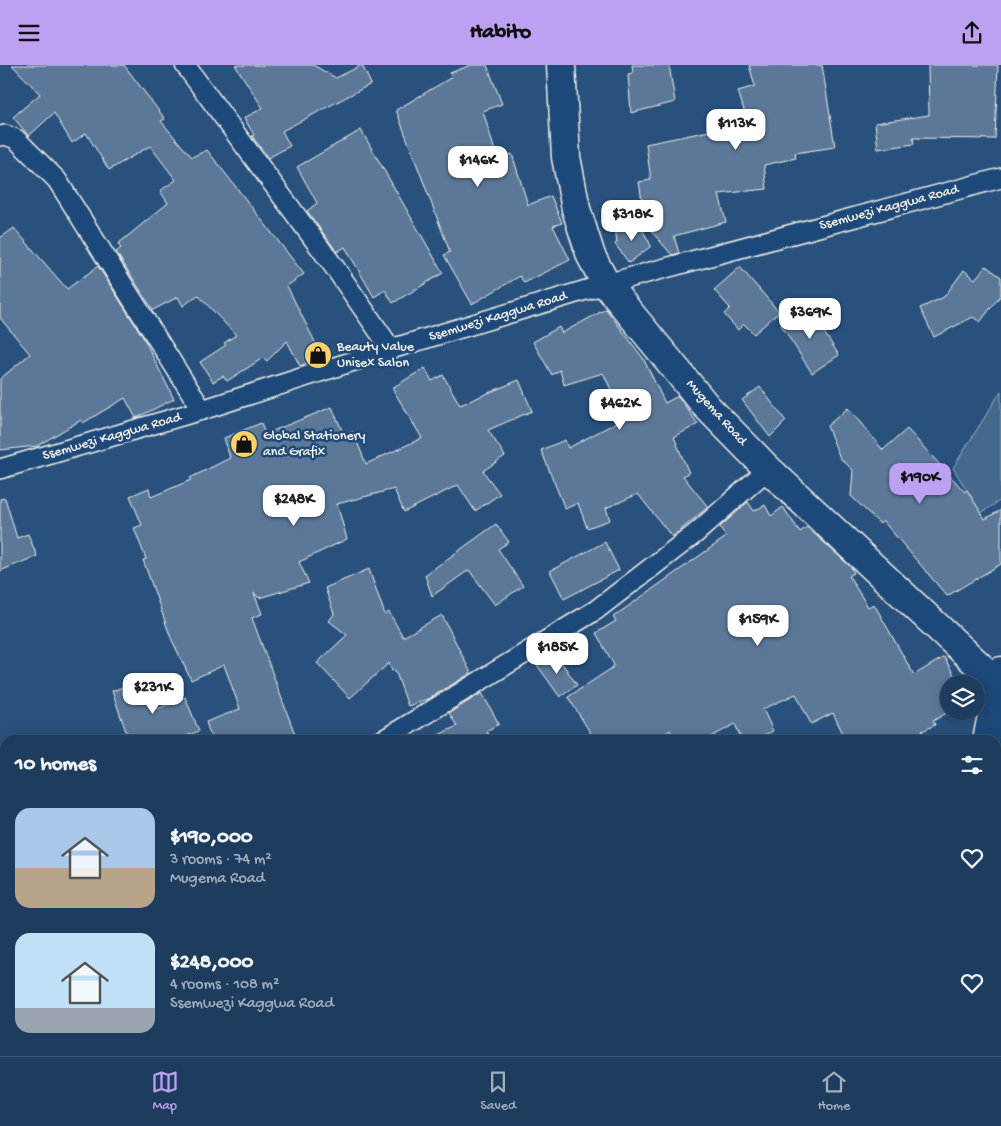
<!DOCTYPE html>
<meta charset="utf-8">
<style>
body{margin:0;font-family:"Gochi Hand",sans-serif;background:#2b4867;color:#f1f3f6;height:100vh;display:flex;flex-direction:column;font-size:19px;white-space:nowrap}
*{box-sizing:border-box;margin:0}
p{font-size:16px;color:#a1aebc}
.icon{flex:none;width:28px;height:28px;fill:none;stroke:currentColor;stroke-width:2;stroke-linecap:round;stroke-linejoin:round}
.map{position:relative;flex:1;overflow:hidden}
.details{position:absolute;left:0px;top:670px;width:1001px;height:321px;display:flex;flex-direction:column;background:#1e3d5e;border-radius:15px 15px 0 0;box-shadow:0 2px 12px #0003,0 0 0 1px #3c5673}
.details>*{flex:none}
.fabs{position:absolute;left:940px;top:610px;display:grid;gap:10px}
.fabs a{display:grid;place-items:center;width:45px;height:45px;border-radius:50%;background:#1e3d5e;box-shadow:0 2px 12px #0003,0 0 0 1px #3c5673;font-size:25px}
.price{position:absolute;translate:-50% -42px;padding:0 11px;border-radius:10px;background:#fff;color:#222;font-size:16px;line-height:32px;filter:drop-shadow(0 1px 2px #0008)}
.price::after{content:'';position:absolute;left:50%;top:30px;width:15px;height:11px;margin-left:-8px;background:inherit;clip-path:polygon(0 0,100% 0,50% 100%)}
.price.selected{background:#bca0f2;color:#111}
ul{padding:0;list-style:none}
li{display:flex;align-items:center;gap:15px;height:125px;padding:0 15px}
li span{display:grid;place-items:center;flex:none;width:140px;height:100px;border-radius:15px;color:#555}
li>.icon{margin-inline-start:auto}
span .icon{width:60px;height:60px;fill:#fffc;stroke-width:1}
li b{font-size:21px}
h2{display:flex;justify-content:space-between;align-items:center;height:60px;padding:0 15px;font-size:21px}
header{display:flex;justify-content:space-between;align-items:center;height:65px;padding:0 15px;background:#bca0f2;color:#111;font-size:22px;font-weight:700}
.tabs{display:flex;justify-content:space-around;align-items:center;height:70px;border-top:1px solid #3c5673;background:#1e3d5e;font-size:14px;color:#a1aebc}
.tabs a{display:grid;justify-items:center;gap:2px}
.tabs .selected{color:#bca0f2}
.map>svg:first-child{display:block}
.green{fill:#45688e;stroke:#9cacbb}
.building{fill:#5b7899;stroke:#f4f1e8}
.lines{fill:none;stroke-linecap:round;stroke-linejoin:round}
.street-casing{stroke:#f4f1e8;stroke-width:22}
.secondary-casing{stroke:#f4f1e8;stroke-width:31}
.street{stroke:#1f4a7a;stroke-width:19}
.secondary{stroke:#1f4a7a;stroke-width:28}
.labels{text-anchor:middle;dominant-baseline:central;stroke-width:5;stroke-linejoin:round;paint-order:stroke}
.street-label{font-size:14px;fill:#f4f1e8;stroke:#1f4a7a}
.poi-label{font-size:14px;fill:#f4f1e8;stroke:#1f4a7a;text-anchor:start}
</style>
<header><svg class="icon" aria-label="menu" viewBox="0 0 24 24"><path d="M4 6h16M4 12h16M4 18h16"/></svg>Habito<svg class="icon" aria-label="share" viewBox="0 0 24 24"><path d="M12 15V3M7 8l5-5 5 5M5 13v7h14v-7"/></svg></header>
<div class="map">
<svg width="1001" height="991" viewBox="0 0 1001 991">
<rect width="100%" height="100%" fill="#28517e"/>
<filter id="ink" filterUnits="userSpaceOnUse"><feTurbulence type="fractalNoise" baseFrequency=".02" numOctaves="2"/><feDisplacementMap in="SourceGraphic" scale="10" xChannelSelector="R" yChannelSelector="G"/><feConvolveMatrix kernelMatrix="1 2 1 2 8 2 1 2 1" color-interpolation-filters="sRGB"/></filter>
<g filter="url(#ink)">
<g class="green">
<polygon points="1001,326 1001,435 981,448 953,403"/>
<polygon points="1001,753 1001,806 996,803"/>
<polygon points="585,986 870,986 866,991 582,991"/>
<polygon points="922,986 987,986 988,991 918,991"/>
</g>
<g class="building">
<polygon points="12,0 124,0 165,54 161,56 181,80 192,92 207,85 304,209 287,221 322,291 300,301 287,276 267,296 263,293 227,316 223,311 213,317 200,297 226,280 224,278 236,270 198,230 183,241 178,232 153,245 116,187 121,183 118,179 168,138 160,126 176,115 150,81 109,105 86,68 72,78 54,48 29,71 13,52 40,29"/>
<polygon points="235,0 313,0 336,13 362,0 371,19 282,66 290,81 268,93 252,71 254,70 244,53 263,43"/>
<polygon points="471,0 487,0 502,39 483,46 497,93 512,89 528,140 551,131 562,158 553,161 570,195 524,218 520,211 472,239 444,190 450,187 396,45 452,12 450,8"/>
<polygon points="632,0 669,0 675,37 631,48 628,9 633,8"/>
<polygon points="749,0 822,0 835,82 795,88 796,93 764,100 767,124 719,129 726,157 674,171 679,188 672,190 646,160 639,117 651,115 646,79 748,58 738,26 755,21"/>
<polygon points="928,0 998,0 995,74 913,73 914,79 878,84 875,58 929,50"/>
<polygon points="361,65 443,208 393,238 385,225 374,232 345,182 337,187 307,146 317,138 297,102"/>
<polygon points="640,160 651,181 629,198 615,179 617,177 615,163"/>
<polygon points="14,163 67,224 98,201 143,272 174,334 136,353 125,333 83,358 81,355 37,381 0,385 0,314 30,289 0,253 0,173"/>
<polygon points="986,201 1001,212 1001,230 980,257 973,252 934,272 920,243 944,232 964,205 975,214"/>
<polygon points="740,202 779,247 754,269 744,259 738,265 724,249 730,243 714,225"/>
<polygon points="808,243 839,290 812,308 781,260"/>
<polygon points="606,244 643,293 665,338 678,331 698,359 674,372 689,408 683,411 708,442 672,472 638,429 606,443 610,455 587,463 578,438 565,444 541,385 565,375 568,383 625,353 603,308 564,320 560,305 552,310 533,277 559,262 562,268"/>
<polygon points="425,303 432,316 443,310 460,340 519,315 532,346 488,365 505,391 483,406 500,429 475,446 458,420 404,447 394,424 337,439 347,474 299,497 309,518 259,533 254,528 262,549 252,553 297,675 212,675 206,657 240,644 224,600 191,615 171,573 143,495 146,494 134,463 142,460 130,431 149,423 151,432 191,415 190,413 230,393 224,373 261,358 265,369 332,342 344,370 353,367 366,399 422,373 392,323"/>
<polygon points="760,322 786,356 770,372 742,335"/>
<polygon points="848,343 883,385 907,364 965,427 967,425 985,454 1001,445 1001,499 947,531 883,456 880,459 851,431 853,405 840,393 827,361"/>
<polygon points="5,433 17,473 28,469 37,491 0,506 0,434"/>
<polygon points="748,437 754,446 765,440 771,451 783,442 800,467 807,462 851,502 854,508 849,511 868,542 874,539 914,610 944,592 959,619 949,619 950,646 933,656 935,660 922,666 927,675 846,675 833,648 811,659 796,629 763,644 773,666 754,675 742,675 735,659 706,675 675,675 670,665 656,675 595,675 568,632 612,603 614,600 596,568 616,556 613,552 726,472 720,462"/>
<polygon points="496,459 509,477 498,484 523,521 495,540 469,505 432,531 425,510"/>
<polygon points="605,477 619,505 564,534 550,506"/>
<polygon points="369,504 385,550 389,547 403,572 442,550 471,608 430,633 408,641 395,605 392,606 389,598 350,633 317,598 347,570 329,556 334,549 325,523"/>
<polygon points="555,588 577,620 560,632 537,600"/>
<polygon points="146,614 157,644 185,632 199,666 176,675 129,675 112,626"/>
<polygon points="482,628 499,659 486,666 491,675 428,675 457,661 449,648"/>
</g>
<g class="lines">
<g class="street-casing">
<g id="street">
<polyline points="185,0 335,203 391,284"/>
<polyline points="0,71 5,70 16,74 57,115 202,345"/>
<polyline points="0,404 202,345 391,284 606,219 1001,113"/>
<polyline points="383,675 596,545 696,468 768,404"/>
<polyline points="0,818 5,817"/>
<polyline points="554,986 558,991"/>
<polyline points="897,991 901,986"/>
</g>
</g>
<g class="secondary-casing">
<g id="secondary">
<polyline points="561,0 566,92 576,144 591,191 606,219 707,342 768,404 1001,621"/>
<polyline points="987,675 1001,606"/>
<polyline points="996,964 1001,982"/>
</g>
</g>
<use href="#street" class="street"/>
<use href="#secondary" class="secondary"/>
</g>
</g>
<defs>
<g id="shop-disc" transform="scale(1.4375)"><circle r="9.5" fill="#ffd166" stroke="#1f4a7a"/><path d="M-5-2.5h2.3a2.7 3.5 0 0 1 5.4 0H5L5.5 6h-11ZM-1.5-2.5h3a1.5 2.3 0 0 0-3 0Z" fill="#111"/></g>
</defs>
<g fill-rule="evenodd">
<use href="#shop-disc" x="318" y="290"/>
<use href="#shop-disc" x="244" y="379"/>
</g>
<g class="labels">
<g class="street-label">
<text transform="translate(889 143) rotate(-15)">Ssemwezi Kaggwa Road</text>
<text transform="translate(498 252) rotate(-17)">Ssemwezi Kaggwa Road</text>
<text transform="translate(716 348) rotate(48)">Mugema Road</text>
<text transform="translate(112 372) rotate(-16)">Ssemwezi Kaggwa Road</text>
</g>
<g class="poi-label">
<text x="337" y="282">Beauty Value<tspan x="337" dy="16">Unisex Salon</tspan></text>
<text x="263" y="371">Global Stationery<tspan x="263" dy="16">and Grafix</tspan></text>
</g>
</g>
</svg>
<div class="fabs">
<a><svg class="icon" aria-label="layers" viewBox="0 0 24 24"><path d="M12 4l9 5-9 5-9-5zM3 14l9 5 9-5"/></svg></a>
</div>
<b class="price" style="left:736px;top:86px">$113K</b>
<b class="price" style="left:478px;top:123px">$146K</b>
<b class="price" style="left:632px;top:177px">$318K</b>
<b class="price" style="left:810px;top:275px">$369K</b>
<b class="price" style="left:620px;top:366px">$462K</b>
<b class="price selected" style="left:920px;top:440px">$190K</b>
<b class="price" style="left:294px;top:462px">$248K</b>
<b class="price" style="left:758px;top:582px">$159K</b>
<b class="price" style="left:557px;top:610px">$185K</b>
<b class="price" style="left:153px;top:650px">$231K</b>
<section class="details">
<h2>10 homes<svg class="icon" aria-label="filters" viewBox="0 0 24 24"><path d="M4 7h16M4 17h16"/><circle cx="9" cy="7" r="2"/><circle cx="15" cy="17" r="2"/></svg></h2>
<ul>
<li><span style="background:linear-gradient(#a9c7e8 60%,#b9a48a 0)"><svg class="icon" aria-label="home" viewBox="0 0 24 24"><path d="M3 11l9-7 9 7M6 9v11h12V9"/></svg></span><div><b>$190,000</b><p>3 rooms · 74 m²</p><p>Mugema Road</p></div><svg class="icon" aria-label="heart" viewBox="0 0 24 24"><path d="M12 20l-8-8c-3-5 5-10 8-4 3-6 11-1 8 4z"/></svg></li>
<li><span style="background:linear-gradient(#bfe0f5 75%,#9aa5b1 0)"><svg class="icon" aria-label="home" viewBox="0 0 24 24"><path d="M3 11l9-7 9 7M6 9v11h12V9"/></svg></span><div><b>$248,000</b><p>4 rooms · 108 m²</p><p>Ssemwezi Kaggwa Road</p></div><svg class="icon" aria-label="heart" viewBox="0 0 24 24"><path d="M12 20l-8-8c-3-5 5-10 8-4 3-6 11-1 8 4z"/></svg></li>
</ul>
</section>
</div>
<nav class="tabs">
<a class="selected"><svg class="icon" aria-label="map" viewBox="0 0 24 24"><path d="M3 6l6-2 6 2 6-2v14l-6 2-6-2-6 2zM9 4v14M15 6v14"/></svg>Map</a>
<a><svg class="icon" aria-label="saved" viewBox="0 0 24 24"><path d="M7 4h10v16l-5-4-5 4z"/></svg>Saved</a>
<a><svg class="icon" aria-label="home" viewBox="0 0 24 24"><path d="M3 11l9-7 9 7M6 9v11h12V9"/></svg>Home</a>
</nav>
